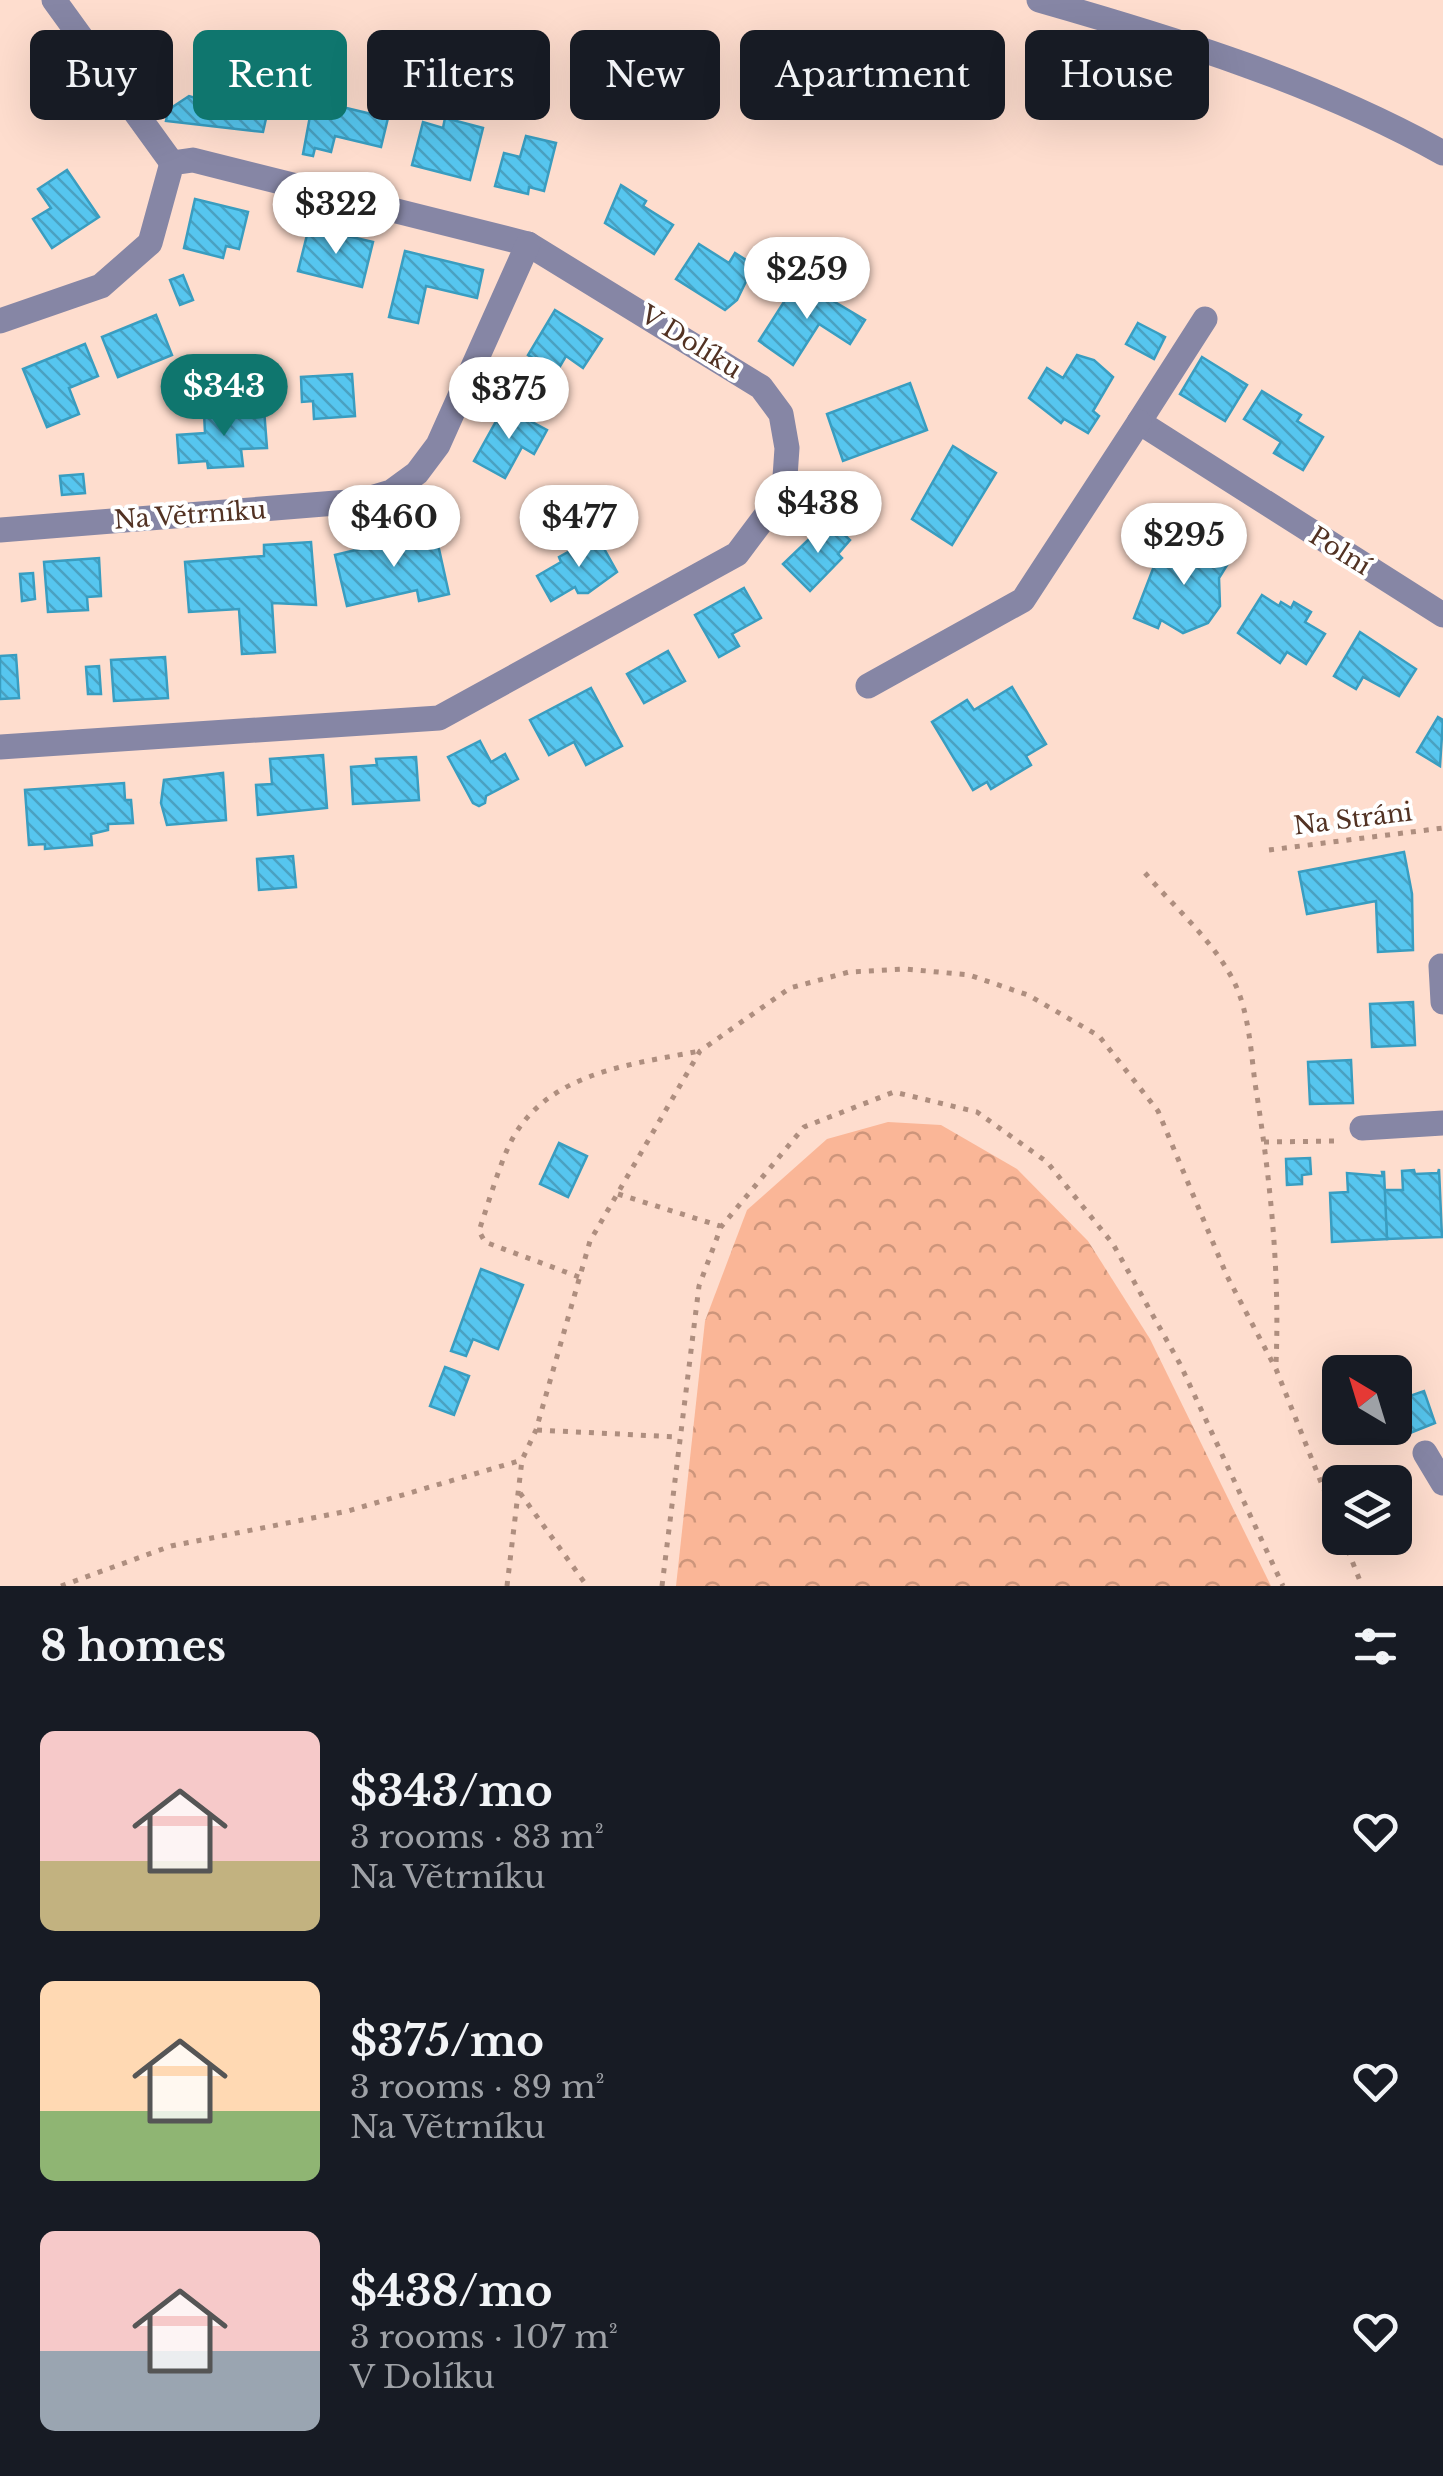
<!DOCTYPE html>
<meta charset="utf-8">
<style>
body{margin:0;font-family:"Libre Baskerville",serif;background:#20242c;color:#f1f3f6;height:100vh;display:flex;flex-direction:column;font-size:38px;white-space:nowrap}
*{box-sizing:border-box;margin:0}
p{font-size:32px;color:#9ea1a6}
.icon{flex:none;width:55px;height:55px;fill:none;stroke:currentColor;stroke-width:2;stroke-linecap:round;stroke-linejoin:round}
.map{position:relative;height:1586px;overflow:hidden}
.drawer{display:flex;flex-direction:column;background:#171b24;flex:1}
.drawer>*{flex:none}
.top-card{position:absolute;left:30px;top:30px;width:1385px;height:90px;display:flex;gap:20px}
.needle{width:65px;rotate:322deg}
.fabs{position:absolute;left:1322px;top:1355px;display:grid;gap:20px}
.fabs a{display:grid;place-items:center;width:90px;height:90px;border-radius:15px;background:#171b24;box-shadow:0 10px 40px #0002;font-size:50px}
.price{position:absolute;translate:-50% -85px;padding:0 22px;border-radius:35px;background:#fff;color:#222;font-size:32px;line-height:65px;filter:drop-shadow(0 2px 5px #0008)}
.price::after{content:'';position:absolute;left:50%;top:60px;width:30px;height:22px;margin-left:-15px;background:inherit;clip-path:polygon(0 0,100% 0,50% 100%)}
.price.selected{background:#0f766e;color:#fff}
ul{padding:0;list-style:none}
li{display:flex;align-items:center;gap:30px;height:250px;padding:0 40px}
li span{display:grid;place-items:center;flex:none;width:280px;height:200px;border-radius:15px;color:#555}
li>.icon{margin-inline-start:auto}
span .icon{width:120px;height:120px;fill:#fffc;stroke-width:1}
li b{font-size:42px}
h2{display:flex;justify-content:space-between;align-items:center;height:120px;padding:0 40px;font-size:42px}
.chip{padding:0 35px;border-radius:15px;background:#171b24;box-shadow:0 10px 40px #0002;font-size:35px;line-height:90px}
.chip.selected{background:#0f766e;color:#fff}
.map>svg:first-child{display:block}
.park{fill:url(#park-crowns)}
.building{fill:url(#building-back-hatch);stroke:#399dc0;stroke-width:2.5}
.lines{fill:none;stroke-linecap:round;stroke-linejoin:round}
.path{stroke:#ae8e7f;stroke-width:5;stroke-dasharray:5 8;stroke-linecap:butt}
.minor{stroke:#8686a5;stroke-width:25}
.labels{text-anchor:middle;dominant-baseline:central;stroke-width:8;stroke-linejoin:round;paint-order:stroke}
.street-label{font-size:25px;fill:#523223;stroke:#fff}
</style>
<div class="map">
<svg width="1443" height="1586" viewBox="0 0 1443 1586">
<defs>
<pattern id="park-crowns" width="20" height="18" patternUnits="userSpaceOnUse" patternTransform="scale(2.5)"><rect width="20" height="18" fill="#fab697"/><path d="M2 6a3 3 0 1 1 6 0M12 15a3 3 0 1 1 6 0" fill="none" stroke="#cd957b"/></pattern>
<pattern id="building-back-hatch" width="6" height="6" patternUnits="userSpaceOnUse" patternTransform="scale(2.5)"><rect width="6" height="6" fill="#56c6ef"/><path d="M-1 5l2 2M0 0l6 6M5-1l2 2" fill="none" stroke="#4aa1c1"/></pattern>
</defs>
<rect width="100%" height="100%" fill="#feddce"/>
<polygon class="park" points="888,1122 941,1125 1017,1169 1088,1241 1150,1339 1271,1586 676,1586 705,1321 747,1210 827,1139"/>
<g class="building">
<polygon points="239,50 287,62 282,84 274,83 263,132 166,121 168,110 189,96 206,101 216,94 234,99 237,86 232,78"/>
<polygon points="313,100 388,118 381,147 335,136 331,152 315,148 313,156 303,154"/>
<polygon points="445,118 483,128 470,180 412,165 423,122 443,128"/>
<polygon points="526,136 556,143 544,191 529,187 528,194 495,186 504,153 520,157"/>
<polygon points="67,170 99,217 52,248 33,219 51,208 38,189"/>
<polygon points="621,185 646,201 643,206 673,225 654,254 605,223"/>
<polygon points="195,199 248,212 239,249 226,246 223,258 184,248"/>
<polygon points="309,227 373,242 362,287 298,271"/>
<polygon points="699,244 729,263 735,253 754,265 737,300 725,310 676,279"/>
<polygon points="405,251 483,270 477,298 426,286 418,323 389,317"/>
<polygon points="183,275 193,300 180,305 170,280"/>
<polygon points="798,280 865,320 850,344 819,324 793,365 759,341"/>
<polygon points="555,310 602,339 583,368 566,356 556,373 528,355"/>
<polygon points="156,315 172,355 118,377 102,337"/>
<polygon points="1138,323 1165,337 1154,359 1126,344"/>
<polygon points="85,344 98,376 69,388 79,414 47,427 23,369"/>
<polygon points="1077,355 1094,360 1113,377 1093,411 1099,416 1088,433 1064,419 1061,423 1029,398 1047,368 1063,378"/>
<polygon points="1202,357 1247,385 1225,421 1180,394"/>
<polygon points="352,374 355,416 314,419 313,401 302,402 301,377"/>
<polygon points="910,383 927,430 843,461 827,414"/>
<polygon points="1262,391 1301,415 1297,421 1323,437 1303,470 1274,453 1281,442 1244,419"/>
<polygon points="504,407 547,430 534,454 522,447 505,478 474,461"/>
<polygon points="264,409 267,448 241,449 243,466 208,468 207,461 179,463 177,435 205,433 204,413"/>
<polygon points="953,446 996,473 952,545 912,519"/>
<polygon points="83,474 85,493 62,495 60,476"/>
<polygon points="829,520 850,540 838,554 842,558 810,591 783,564"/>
<polygon points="435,531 449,594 419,601 417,590 347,606 335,555"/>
<polygon points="597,536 617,572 588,593 578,593 575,587 551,601 537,576 561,562 559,557"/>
<polygon points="1208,538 1234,554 1219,578 1220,606 1208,623 1183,633 1161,620 1158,628 1134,618 1163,543 1188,553 1185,559 1193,562"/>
<polygon points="311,542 316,605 272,603 275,652 242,654 239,609 189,612 185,562 264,556 264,545"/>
<polygon points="99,558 101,596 87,597 88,610 48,612 44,562"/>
<polygon points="33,573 35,599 22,601 20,574"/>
<polygon points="744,588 761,618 732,634 739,646 719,657 695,615"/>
<polygon points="1262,595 1279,606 1281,602 1291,608 1294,602 1311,612 1305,622 1325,634 1306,664 1287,652 1280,663 1238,633"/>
<polygon points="1360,632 1416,669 1399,696 1363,677 1356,689 1334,676"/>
<polygon points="668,651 685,681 644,703 627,674"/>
<polygon points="16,655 19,698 0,699 0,656"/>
<polygon points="165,657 168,698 114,701 111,660"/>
<polygon points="99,666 101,694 88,694 86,667"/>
<polygon points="1012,687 1046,744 1026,756 1031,765 991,789 987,782 973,790 932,722 967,700 974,710"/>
<polygon points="591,688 622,746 586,765 574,742 549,755 530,720"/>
<polygon points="1438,717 1443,720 1440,766 1417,752"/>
<polygon points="480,741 491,762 505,754 518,779 486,796 485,803 479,806 473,803 448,757"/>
<polygon points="323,755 327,808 258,815 256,785 272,784 270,759"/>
<polygon points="416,757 419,800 353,804 351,767 377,765 376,759"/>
<polygon points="223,773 226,820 167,825 161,803 164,780"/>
<polygon points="124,783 125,800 131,800 133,823 108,824 108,830 91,834 92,845 45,849 45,844 29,845 25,790"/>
<polygon points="1404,852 1412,894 1413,950 1378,952 1376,901 1307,914 1299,872"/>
<polygon points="293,856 296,887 259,890 257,859"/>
<polygon points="1413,1002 1415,1045 1372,1047 1370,1004"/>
<polygon points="1351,1060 1353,1103 1310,1104 1308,1062"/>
<polygon points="559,1143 587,1156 568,1197 540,1184"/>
<polygon points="1310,1158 1311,1174 1302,1175 1302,1184 1287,1185 1286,1159"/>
<polygon points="1439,1169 1442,1237 1387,1239 1384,1190 1403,1190 1402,1171 1414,1170 1415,1174 1438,1173"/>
<polygon points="1382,1172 1384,1172 1387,1239 1332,1242 1330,1193 1348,1192 1347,1173 1383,1176"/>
<polygon points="481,1269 523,1285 498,1349 473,1339 466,1356 451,1351"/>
<polygon points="445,1367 469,1376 454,1415 430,1406"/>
<polygon points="1407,1388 1410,1396 1424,1391 1435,1423 1405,1435 1395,1393"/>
</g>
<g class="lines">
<g class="path">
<polyline points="1269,850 1443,828"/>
<path d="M1145 873C1174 907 1217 944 1236 986 1249 1015 1251 1052 1255 1083 1270 1177 1280 1270 1276 1364"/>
<polyline points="1264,1142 1338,1141"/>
<polyline points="618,1194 720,1226"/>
<path d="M579 1277 485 1242 479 1231C488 1204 496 1176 507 1150 540 1073 628 1065 700 1051"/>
<polyline points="537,1430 678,1437"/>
<polyline points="520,1493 587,1586"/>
<polyline points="1343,1538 1362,1586"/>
<polyline points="61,1586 171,1546 348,1511 522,1460"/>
<polyline points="507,1586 522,1460 536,1430 590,1241 700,1051 790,988 849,972 906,969 969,975 1028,995 1099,1036 1158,1111 1227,1276 1276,1369 1340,1530"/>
<polyline points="662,1586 699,1286 721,1227 804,1127 894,1092 977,1112 1047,1162 1113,1244 1180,1364 1283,1586"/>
</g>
<g class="minor">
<polyline points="54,0 172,163"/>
<path d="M1039 0C1179 40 1315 82 1443 153"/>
<polyline points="1205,319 1139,422 1443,615"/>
<polyline points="0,321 101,286 150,243 172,163 193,160 528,244 761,387 781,414 787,448 785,477 779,498 737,554 439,718 0,747"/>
<polyline points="0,530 361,501 391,492 417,473 438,445 528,244"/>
<polyline points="868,686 1023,600 1139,422"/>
<polyline points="1441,966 1443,1002"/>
<polyline points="1362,1128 1443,1123"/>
<polyline points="1425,1453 1443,1483"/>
</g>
</g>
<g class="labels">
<g class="street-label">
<text transform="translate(691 342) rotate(32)">V Dolíku</text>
<text transform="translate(190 515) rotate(-4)">Na Větrníku</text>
<text transform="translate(1340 551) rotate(32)">Polní</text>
<text transform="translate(1353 819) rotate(-7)">Na Stráni</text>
</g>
</g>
</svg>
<div class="fabs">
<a><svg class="needle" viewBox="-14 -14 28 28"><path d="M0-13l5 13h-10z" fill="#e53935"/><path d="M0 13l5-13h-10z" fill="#9ea1a6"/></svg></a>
<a><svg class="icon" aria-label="layers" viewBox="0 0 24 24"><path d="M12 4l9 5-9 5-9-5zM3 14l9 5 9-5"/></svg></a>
</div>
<b class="price" style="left:336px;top:257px">$322</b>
<b class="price" style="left:807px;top:322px">$259</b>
<b class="price selected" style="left:224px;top:439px">$343</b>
<b class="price" style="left:509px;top:442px">$375</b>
<b class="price" style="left:818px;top:556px">$438</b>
<b class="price" style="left:394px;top:570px">$460</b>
<b class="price" style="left:579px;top:570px">$477</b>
<b class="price" style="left:1184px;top:588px">$295</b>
<div class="top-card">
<a class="chip">Buy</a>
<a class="chip selected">Rent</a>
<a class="chip">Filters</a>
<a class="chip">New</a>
<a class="chip">Apartment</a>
<a class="chip">House</a>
</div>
</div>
<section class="drawer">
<h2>8 homes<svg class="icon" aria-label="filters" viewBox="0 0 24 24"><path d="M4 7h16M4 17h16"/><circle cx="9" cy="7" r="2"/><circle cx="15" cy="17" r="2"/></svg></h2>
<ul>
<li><span style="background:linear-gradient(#f6c9c9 65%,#c2b280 0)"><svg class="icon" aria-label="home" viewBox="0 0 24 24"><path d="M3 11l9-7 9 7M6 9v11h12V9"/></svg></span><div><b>$343/mo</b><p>3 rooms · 83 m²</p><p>Na Větrníku</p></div><svg class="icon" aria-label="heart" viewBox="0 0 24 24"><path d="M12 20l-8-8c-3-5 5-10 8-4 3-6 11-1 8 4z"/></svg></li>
<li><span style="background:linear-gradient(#ffd9b3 65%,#8fb573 0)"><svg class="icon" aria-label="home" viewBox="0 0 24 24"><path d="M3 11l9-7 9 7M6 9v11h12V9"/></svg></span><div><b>$375/mo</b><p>3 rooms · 89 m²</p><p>Na Větrníku</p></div><svg class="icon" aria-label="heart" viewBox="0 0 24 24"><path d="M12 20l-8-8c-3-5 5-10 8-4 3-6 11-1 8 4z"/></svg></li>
<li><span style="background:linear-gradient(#f6c9c9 60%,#9aa5b1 0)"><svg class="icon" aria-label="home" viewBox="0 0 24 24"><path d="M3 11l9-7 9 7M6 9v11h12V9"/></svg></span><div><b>$438/mo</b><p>3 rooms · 107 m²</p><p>V Dolíku</p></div><svg class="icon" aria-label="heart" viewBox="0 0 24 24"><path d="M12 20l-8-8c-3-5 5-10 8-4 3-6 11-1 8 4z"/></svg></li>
</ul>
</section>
